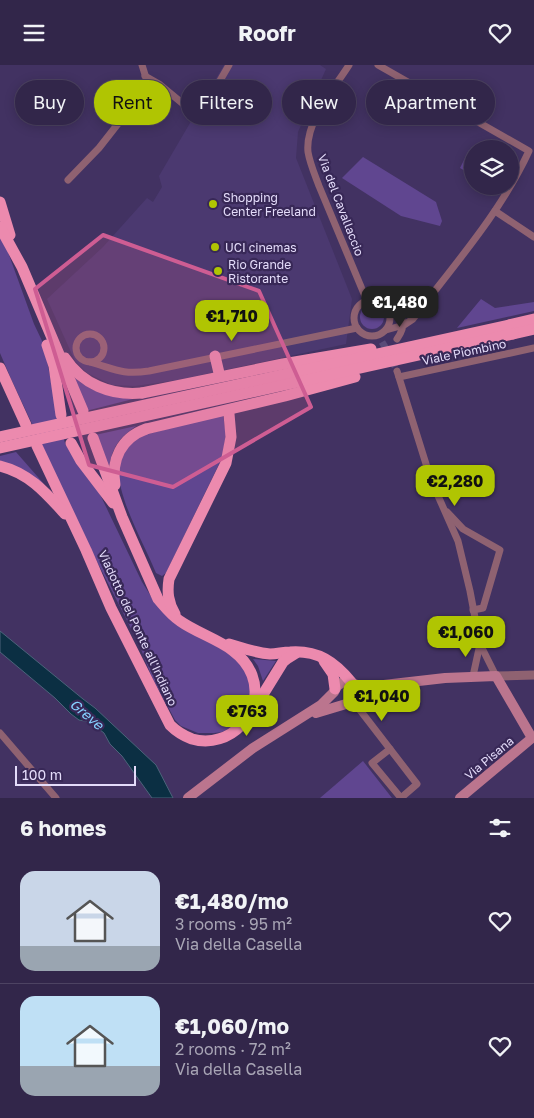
<!DOCTYPE html>
<meta charset="utf-8">
<style>
body{margin:0;font-family:"Golos Text",sans-serif;background:#3a2e51;color:#f1f3f6;height:100vh;display:flex;flex-direction:column;font-size:19px;white-space:nowrap}
*{box-sizing:border-box;margin:0}
p{font-size:16px;color:#a8a5b5}
.icon{flex:none;width:28px;height:28px;fill:none;stroke:currentColor;stroke-width:2;stroke-linecap:round;stroke-linejoin:round}
.map{position:relative;height:733px;overflow:hidden}
.sheet{display:flex;flex-direction:column;background:#32264a;flex:1}
.sheet>*{flex:none}
.hud{position:absolute;left:15px;top:15px;width:505px;height:45px;display:flex;gap:10px}
.controls{position:absolute;left:464px;top:75px;display:grid;gap:10px}
.controls a{display:grid;place-items:center;width:55px;height:55px;border-radius:50%;background:#32264a;box-shadow:0 2px 12px #0003,0 0 0 1px #4d4362;font-size:25px}
.scale{position:absolute;left:15px;bottom:12px;width:121px;box-sizing:border-box;padding-left:5px;border:2px solid #e4dcfa;border-top:0;font-size:14px;line-height:18px;white-space:nowrap;color:#e4dcfa;-webkit-text-stroke:4px #382857;paint-order:stroke}
.price{position:absolute;translate:-50% -42px;padding:0 11px;border-radius:10px;background:#b0c502;color:#111;font-size:16px;line-height:32px;filter:drop-shadow(0 1px 2px #0008)}
.price::after{content:'';position:absolute;left:50%;top:30px;width:15px;height:11px;margin-left:-8px;background:inherit;clip-path:polygon(0 0,100% 0,50% 100%)}
.price.selected{background:#222;color:#fff}
ul{padding:0;list-style:none}
li{display:flex;align-items:center;gap:15px;height:125px;padding:0 20px}
li+li{border-top:1px solid #4d4362}
li span{display:grid;place-items:center;flex:none;width:140px;height:100px;border-radius:15px;color:#555}
li>.icon{margin-inline-start:auto}
span .icon{width:60px;height:60px;fill:#fffc;stroke-width:1}
li b{font-size:21px}
h2{display:flex;justify-content:space-between;align-items:center;height:60px;padding:0 20px;font-size:21px}
.tag{padding:0 18px;border-radius:22px;background:#32264a;box-shadow:0 2px 12px #0003,0 0 0 1px #4d4362;font-size:18px;line-height:45px}
.tag.selected{background:#b0c502;color:#111}
header{display:flex;justify-content:space-between;align-items:center;height:65px;padding:0 20px;background:#32264a;font-size:22px;font-weight:700}
.map>svg:first-child{display:block}
.built{fill:#4b3970}
.green{fill:#604690}
.water{fill:#0b2f43;stroke:#4c637a}
.lines{fill:none;stroke-linecap:round;stroke-linejoin:round}
.minor-tunnel{stroke:#5a4c79;stroke-width:7;stroke-dasharray:7 3.5;stroke-linecap:butt}
.minor{stroke:#8f6271;stroke-width:7}
.tertiary{stroke:#8f6271;stroke-width:9}
.secondary{stroke:#bb758e;stroke-width:10}
.trunk{stroke:#ec8aae;stroke-width:11}
.trunk-bridge{stroke:#ec8aae;stroke-width:11}
.marked{fill:#ce5d93;fill-opacity:0.2;stroke:#ce5d93;stroke-width:4;stroke-linejoin:round}
.poi-dot{fill:#b0c502;stroke:#382857;stroke-width:2}
.labels{text-anchor:middle;dominant-baseline:central;stroke-width:4.5;stroke-linejoin:round;paint-order:stroke}
.poi-label{font-size:12px;fill:#e4dcfa;stroke:#382857;text-anchor:start}
.street-label{font-size:12px;fill:#e4dcfa;stroke:#382857}
.water-label{font-size:14px;font-style:italic;fill:#85d0fe;stroke:#382857}
</style>
<header><svg class="icon" aria-label="menu" viewBox="0 0 24 24"><path d="M4 6h16M4 12h16M4 18h16"/></svg>Roofr<svg class="icon" aria-label="heart" viewBox="0 0 24 24"><path d="M12 20l-8-8c-3-5 5-10 8-4 3-6 11-1 8 4z"/></svg></header>
<div class="map">
<svg width="534" height="733" viewBox="0 0 534 733">
<rect width="100%" height="100%" fill="#423262"/>
<polygon class="built" points="224,0 320,0 326,4 298,67 296,93 352,234 346,279 178,315 135,321 112,320 87,308 75,296 47,234 103,182 147,133 153,137 162,122 159,111"/>
<g class="green">
<polygon points="469,85 472,87 472,110 460,103"/>
<polygon points="363,92 436,137 442,156 440,161 401,151 342,113"/>
<polygon points="0,165 34,259 44,280 58,353 65,378 79,401 96,421 142,517 154,536 208,576 234,592 246,607 251,626 246,647 232,662 222,667 214,668 198,668 181,661 175,655 151,610 139,579 91,485 12,316 0,288"/>
<polygon points="481,234 495,243 534,237 534,246 457,263"/>
<circle cx="372" cy="252" r="12"/>
<path d="M72 311C93 327 107 332 133 334L86 346Z"/>
<path d="M223 349 226 370 222 393 166 508 162 511 156 508C145 480 111 423 120 394 124 382 134 375 144 370Z"/>
<path d="M136 361C118 374 112 382 109 404L95 370Z"/>
<polygon points="16,387 44,419 27,408 0,398 0,391"/>
<polygon points="253,594 276,596 263,616 258,601"/>
<polygon points="363,696 392,733 320,733"/>
</g>
<polygon class="water" points="0,566 83,634 95,643 156,700 173,733 152,733 122,691 110,679 104,668 90,657 79,655 71,649 55,633 0,587"/>
<g class="lines">
<polyline class="minor-tunnel" points="382,277 390,290 397,306"/>
<g class="minor">
<path d="M349 0C333 25 305 57 308 87 310 99 315 110 319 121L367 236"/>
<path d="M378 0 529 86C501 147 454 200 413 254L404 260 386 265"/>
<polyline points="145,11 159,19 199,52 229,0"/>
<polyline points="68,115 99,83 146,23 147,16 142,0"/>
<polyline points="495,146 534,172"/>
<circle cx="372" cy="253" r="18"/>
<path d="M387 242C404 248 407 260 397 274"/>
<circle cx="90" cy="283" r="14"/>
<path d="M90 297C115 304 121 310 149 306L357 263"/>
<polyline points="397,306 431,415 458,476 470,526 480,579 496,611"/>
<polyline points="399,312 534,283"/>
<polyline points="447,447 463,464 500,485 483,543 473,545"/>
<polyline points="473,611 480,579"/>
<polyline points="353,636 417,719 401,733"/>
<polyline points="0,668 56,733"/>
<polyline points="390,684 372,698 401,733"/>
</g>
<polyline class="tertiary" points="496,611 534,610"/>
<g class="secondary">
<polyline points="354,635 385,625"/>
<polyline points="316,648 346,639"/>
<polyline points="188,733 253,683 321,640 334,627 337,621 343,617 362,621 375,621 445,613 496,611 532,673 460,733"/>
</g>
<g class="trunk">
<polyline points="0,137 10,170"/>
<polyline points="0,162 22,202 83,346"/>
<polyline points="509,260 534,254"/>
<polyline points="513,269 534,264"/>
<polyline points="47,280 54,301 61,350"/>
<polyline points="215,291 219,308"/>
<path d="M65 293C82 319 111 331 142 328"/>
<polyline points="0,303 26,360"/>
<polyline points="71,378 81,396 113,438"/>
<path d="M37 381 86 485 111 543 170 660C176 666 184 671 192 674 230 685 266 647 252 610 240 579 204 573 180 556 171 550 165 542 158 534L122 452 93 373"/>
<path d="M0 401C29 408 46 428 65 449"/>
<path d="M115 420C111 395 121 373 146 364"/>
<path d="M175 549C168 537 167 527 169 514L226 398 231 372 229 349"/>
<path d="M229 579C242 583 256 588 270 589 277 589 283 587 290 587 318 585 335 597 352 618"/>
<polyline points="324,596 333,609 335,624"/>
<polyline points="254,644 283,597 288,593 296,588"/>
</g>
<g class="trunk-bridge">
<polyline points="142,328 283,299 371,284"/>
<polyline points="146,364 285,331 355,312"/>
<polyline points="0,372 509,260"/>
<polyline points="0,383 513,269"/>
</g>
</g>
<path class="marked" d="M103 170 259 226 311 342 173 422 89 400 35 224Z"/>
<g class="poi-dot">
<circle cx="213" cy="139" r="5"/>
<circle cx="215" cy="182" r="5"/>
<circle cx="218" cy="206" r="5"/>
</g>
<g class="labels">
<g class="poi-label">
<text x="223" y="132">Shopping<tspan x="223" dy="14">Center Freeland</tspan></text>
<text x="225" y="182">UCI cinemas</text>
<text x="228" y="199">Rio Grande<tspan x="228" dy="14">Ristorante</tspan></text>
</g>
<g class="street-label">
<text transform="translate(341 140) rotate(69)">Via del Cavallaccio</text>
<text transform="translate(464 287) rotate(-12)">Viale Piombino</text>
<text transform="translate(138 563) rotate(65)">Viadotto del Ponte all'Indiano</text>
<text transform="translate(489 693) rotate(-40)">Via Pisana</text>
</g>
<g class="water-label">
<text transform="translate(87 649) rotate(40)">Greve</text>
</g>
</g>
</svg>
<div class="controls">
<a><svg class="icon" aria-label="layers" viewBox="0 0 24 24"><path d="M12 4l9 5-9 5-9-5zM3 14l9 5 9-5"/></svg></a>
</div>
<div class="scale">100 m</div>
<b class="price selected" style="left:400px;top:263px">€1,480</b>
<b class="price" style="left:232px;top:277px">€1,710</b>
<b class="price" style="left:455px;top:442px">€2,280</b>
<b class="price" style="left:466px;top:593px">€1,060</b>
<b class="price" style="left:382px;top:657px">€1,040</b>
<b class="price" style="left:247px;top:672px">€763</b>
<div class="hud">
<a class="tag">Buy</a>
<a class="tag selected">Rent</a>
<a class="tag">Filters</a>
<a class="tag">New</a>
<a class="tag">Apartment</a>
</div>
</div>
<section class="sheet">
<h2>6 homes<svg class="icon" aria-label="filters" viewBox="0 0 24 24"><path d="M4 7h16M4 17h16"/><circle cx="9" cy="7" r="2"/><circle cx="15" cy="17" r="2"/></svg></h2>
<ul>
<li><span style="background:linear-gradient(#c9d6e8 75%,#9aa5b1 0)"><svg class="icon" aria-label="home" viewBox="0 0 24 24"><path d="M3 11l9-7 9 7M6 9v11h12V9"/></svg></span><div><b>€1,480/mo</b><p>3 rooms · 95 m²</p><p>Via della Casella</p></div><svg class="icon" aria-label="heart" viewBox="0 0 24 24"><path d="M12 20l-8-8c-3-5 5-10 8-4 3-6 11-1 8 4z"/></svg></li>
<li><span style="background:linear-gradient(#bfe0f5 70%,#9aa5b1 0)"><svg class="icon" aria-label="home" viewBox="0 0 24 24"><path d="M3 11l9-7 9 7M6 9v11h12V9"/></svg></span><div><b>€1,060/mo</b><p>2 rooms · 72 m²</p><p>Via della Casella</p></div><svg class="icon" aria-label="heart" viewBox="0 0 24 24"><path d="M12 20l-8-8c-3-5 5-10 8-4 3-6 11-1 8 4z"/></svg></li>
</ul>
</section>
